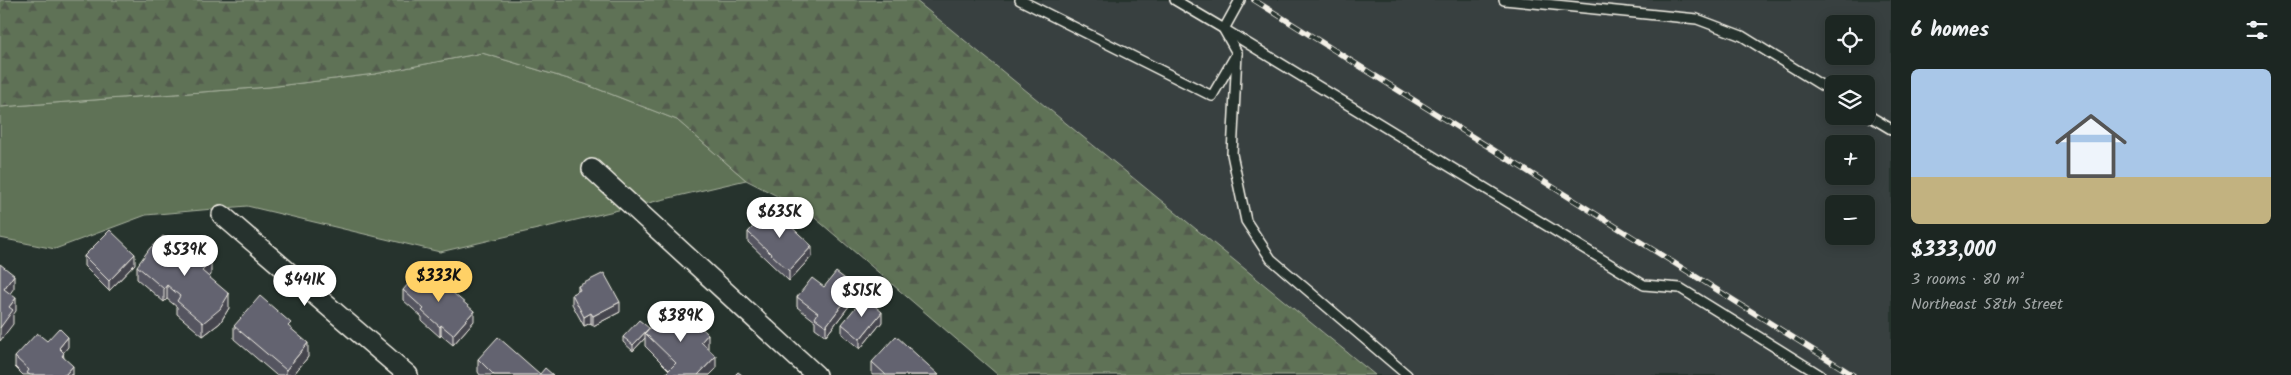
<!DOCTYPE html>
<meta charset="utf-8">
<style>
body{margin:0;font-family:Kalam,sans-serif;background:#29322f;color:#f1f3f6;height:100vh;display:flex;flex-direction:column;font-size:19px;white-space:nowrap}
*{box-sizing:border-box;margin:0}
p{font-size:16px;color:#a0a5a5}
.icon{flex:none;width:28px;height:28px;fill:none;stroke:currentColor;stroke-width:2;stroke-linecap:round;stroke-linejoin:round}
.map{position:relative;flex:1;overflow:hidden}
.details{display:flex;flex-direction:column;background:#1c2622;width:400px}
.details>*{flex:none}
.tools{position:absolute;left:1825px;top:15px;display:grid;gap:10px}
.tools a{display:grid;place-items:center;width:50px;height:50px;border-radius:8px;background:#1c2622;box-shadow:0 2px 12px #0003,0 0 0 1px #3a4340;font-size:25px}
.price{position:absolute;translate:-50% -42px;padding:0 11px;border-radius:18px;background:#fff;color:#222;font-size:16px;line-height:32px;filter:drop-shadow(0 1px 2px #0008)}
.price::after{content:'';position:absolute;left:50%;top:30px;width:15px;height:11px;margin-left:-8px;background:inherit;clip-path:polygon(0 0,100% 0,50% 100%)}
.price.active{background:#ffd166;color:#111}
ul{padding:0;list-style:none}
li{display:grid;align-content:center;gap:10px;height:265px;padding:0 20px}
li+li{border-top:1px solid #3a4340}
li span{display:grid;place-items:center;height:155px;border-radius:8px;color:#555}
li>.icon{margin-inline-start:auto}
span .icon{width:90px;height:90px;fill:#fffc;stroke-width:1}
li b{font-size:21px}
h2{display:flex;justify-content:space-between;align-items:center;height:60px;padding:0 20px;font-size:21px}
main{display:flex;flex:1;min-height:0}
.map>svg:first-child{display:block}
.built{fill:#384141;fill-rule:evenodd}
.grass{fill:#5e7256;stroke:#a9b29f}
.forest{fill:url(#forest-firs);stroke:#a9b29f}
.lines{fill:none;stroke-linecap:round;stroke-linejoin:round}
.lane-casing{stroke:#f4f1e8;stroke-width:12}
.street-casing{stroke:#f4f1e8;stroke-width:22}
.lane{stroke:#26332d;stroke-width:9}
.street{stroke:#26332d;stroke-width:19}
.rail-casing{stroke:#f4f1e8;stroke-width:5.5}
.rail{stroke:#26332d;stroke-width:4;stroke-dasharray:11;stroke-linecap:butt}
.wall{fill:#555560;stroke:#f4f1e8}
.shaded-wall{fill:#45454e;stroke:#f4f1e8}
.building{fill:#636370;stroke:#f4f1e8}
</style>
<main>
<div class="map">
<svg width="1891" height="375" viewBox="0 0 1891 375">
<defs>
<pattern id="forest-firs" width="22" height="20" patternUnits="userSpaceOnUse" patternTransform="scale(1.25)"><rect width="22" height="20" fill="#5e7256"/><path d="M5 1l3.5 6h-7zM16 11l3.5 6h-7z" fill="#525b4d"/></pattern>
</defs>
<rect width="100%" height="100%" fill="#26332d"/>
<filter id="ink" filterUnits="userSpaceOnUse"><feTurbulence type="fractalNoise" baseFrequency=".02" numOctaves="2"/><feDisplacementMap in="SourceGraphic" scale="10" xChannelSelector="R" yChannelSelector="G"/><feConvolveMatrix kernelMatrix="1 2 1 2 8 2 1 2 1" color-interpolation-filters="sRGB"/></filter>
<g filter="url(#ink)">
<path class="built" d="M915 0H1891V375H1375ZM1834 24H1866V56H1834ZM1834 84H1866V116H1834ZM1834 144H1866V176H1834ZM1834 204H1866V236H1834Z"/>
<polygon class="grass" points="482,53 585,84 677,120 746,180 440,252 247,206 146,215 55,249 0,238 0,107 269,87 375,74"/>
<polygon class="forest" points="0,0 915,0 1375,375 998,375 808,212 746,180 677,120 585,84 482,53 375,74 269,87 0,107"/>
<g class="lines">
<g class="lane-casing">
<g id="lane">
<polyline points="1020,0 1212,96 1237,53 1224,30"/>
<polyline points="1175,0 1224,29 1240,0"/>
<polyline points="1504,0 1697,19 1742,36 1834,93"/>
<polyline points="1224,29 1644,285 1680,288 1820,375"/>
<polyline points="1237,53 1232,154 1246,221 1271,259 1407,375"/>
<polyline points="1866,114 1891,129"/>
</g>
</g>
<g class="street-casing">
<g id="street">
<polyline points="592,169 816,375"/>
<polyline points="222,215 408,375"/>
</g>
</g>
<use href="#lane" class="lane"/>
<use href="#street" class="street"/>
<g class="rail-casing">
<polyline id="rail" points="1254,0 1853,375"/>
</g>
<use href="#rail" class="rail"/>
</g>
<g class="wall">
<polygon points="748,232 812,256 789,281 748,242"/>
<polygon points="180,251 211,275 209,277 229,308 220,323 203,336 177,314 177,307 167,299 164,302 137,279 137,266"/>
<polygon points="84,256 135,264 109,291 84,266"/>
<polygon points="578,286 620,312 593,326 591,323 584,326 572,304 572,294 578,291"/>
<polygon points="824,287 856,297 826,336 815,328 815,321 797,307 797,297"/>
<polygon points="403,290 474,321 453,345 441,335 440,337 422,321 422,317 403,300"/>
<polygon points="882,322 860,349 842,334 842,324"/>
<polygon points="234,326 291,329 308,357 293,375 276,375 234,339"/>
<polygon points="649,328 708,348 707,348 716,369 710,375 664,375 669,370 645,346 645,338 633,351 623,342 623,337"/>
<polygon points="47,341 68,347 63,352 64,358 73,375 23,375 15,367 15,357"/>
<polygon points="478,359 540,374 553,375 480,375 478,372"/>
<polygon points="872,362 939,375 872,375"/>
</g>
<g class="shaded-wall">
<polygon points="812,246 812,256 789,281 789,271"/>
<polygon points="135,254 135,264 109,291 109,281"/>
<polygon points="211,262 211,275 202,285 202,271"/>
<polygon points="14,275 14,288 4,302 4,289"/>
<polygon points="167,285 167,299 164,302 164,289"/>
<polygon points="856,287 856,297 826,336 826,326"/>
<polygon points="229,294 229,308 220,323 203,336 203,323"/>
<polygon points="16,298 16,311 13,315 13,324 0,341 0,328 9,307"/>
<polygon points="620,302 620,312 593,326 593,316"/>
<polygon points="474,311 474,321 453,345 453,335"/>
<polygon points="882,312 882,322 860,349 860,339"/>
<polygon points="591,313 591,323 584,326 584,317"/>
<polygon points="441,325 441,335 440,337 440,327"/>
<polygon points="649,328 645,333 645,338 633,351 633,345"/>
<polygon points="708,334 708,348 701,355 701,342"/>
<polygon points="68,337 68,347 59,358 59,348"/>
<polygon points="308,343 308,357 293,375 286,375 286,370"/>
<polygon points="716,356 716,369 710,375 698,375"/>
<polygon points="73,366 73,375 65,375"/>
</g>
<g class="building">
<polygon points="771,208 812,246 789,271 748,232"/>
<polygon points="110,230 135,254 109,281 84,256"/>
<polygon points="163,236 180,251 188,241 201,250 211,262 202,271 229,294 220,309 203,323 177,301 180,296 167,285 164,289 137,266 150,248"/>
<polygon points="0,264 14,275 4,289 16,298 9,307 13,310 0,328"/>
<polygon points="420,270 442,290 445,286 474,311 453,335 441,325 440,327 422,311 424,309 403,290"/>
<polygon points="836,272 856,287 826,326 815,318 818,313 797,297 812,278 824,287"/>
<polygon points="604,273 620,302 593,316 591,313 584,317 572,294 580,290 578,286"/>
<polygon points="260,296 291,323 288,326 308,343 286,370 234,326"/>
<polygon points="864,297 882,312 860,339 842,324"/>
<polygon points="671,305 686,319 689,316 708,334 701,342 716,356 698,375 664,375 676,363 645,333"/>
<polygon points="639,320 649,328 633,345 623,337"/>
<polygon points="59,328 68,337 59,348 64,353 62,356 73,366 65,375 30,375 27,373 29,370 15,357 37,333 47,341"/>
<polygon points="896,336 939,375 886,375 872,362"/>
<polygon points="498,337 540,374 545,368 553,375 494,375 478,359"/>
<polygon points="738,372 742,375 735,375"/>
</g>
</g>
</svg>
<div class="tools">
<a><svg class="icon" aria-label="locate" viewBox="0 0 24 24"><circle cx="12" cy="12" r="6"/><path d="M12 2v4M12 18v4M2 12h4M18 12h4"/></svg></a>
<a><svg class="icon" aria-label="layers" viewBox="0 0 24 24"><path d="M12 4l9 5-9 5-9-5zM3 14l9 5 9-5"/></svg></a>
<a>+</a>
<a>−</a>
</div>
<b class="price" style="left:780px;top:239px">$635K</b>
<b class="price" style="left:185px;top:277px">$539K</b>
<b class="price active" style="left:439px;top:303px">$333K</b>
<b class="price" style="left:305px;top:307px">$441K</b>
<b class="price" style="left:862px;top:318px">$515K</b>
<b class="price" style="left:681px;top:343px">$389K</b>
</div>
<section class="details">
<h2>6 homes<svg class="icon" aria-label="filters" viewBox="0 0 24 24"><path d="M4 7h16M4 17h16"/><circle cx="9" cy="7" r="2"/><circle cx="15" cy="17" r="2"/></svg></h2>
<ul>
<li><span style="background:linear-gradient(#a9c7e8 70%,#c2b280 0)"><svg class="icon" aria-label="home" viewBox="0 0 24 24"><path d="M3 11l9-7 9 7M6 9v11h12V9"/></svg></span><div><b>$333,000</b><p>3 rooms · 80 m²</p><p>Northeast 58th Street</p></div></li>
</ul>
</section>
</main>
